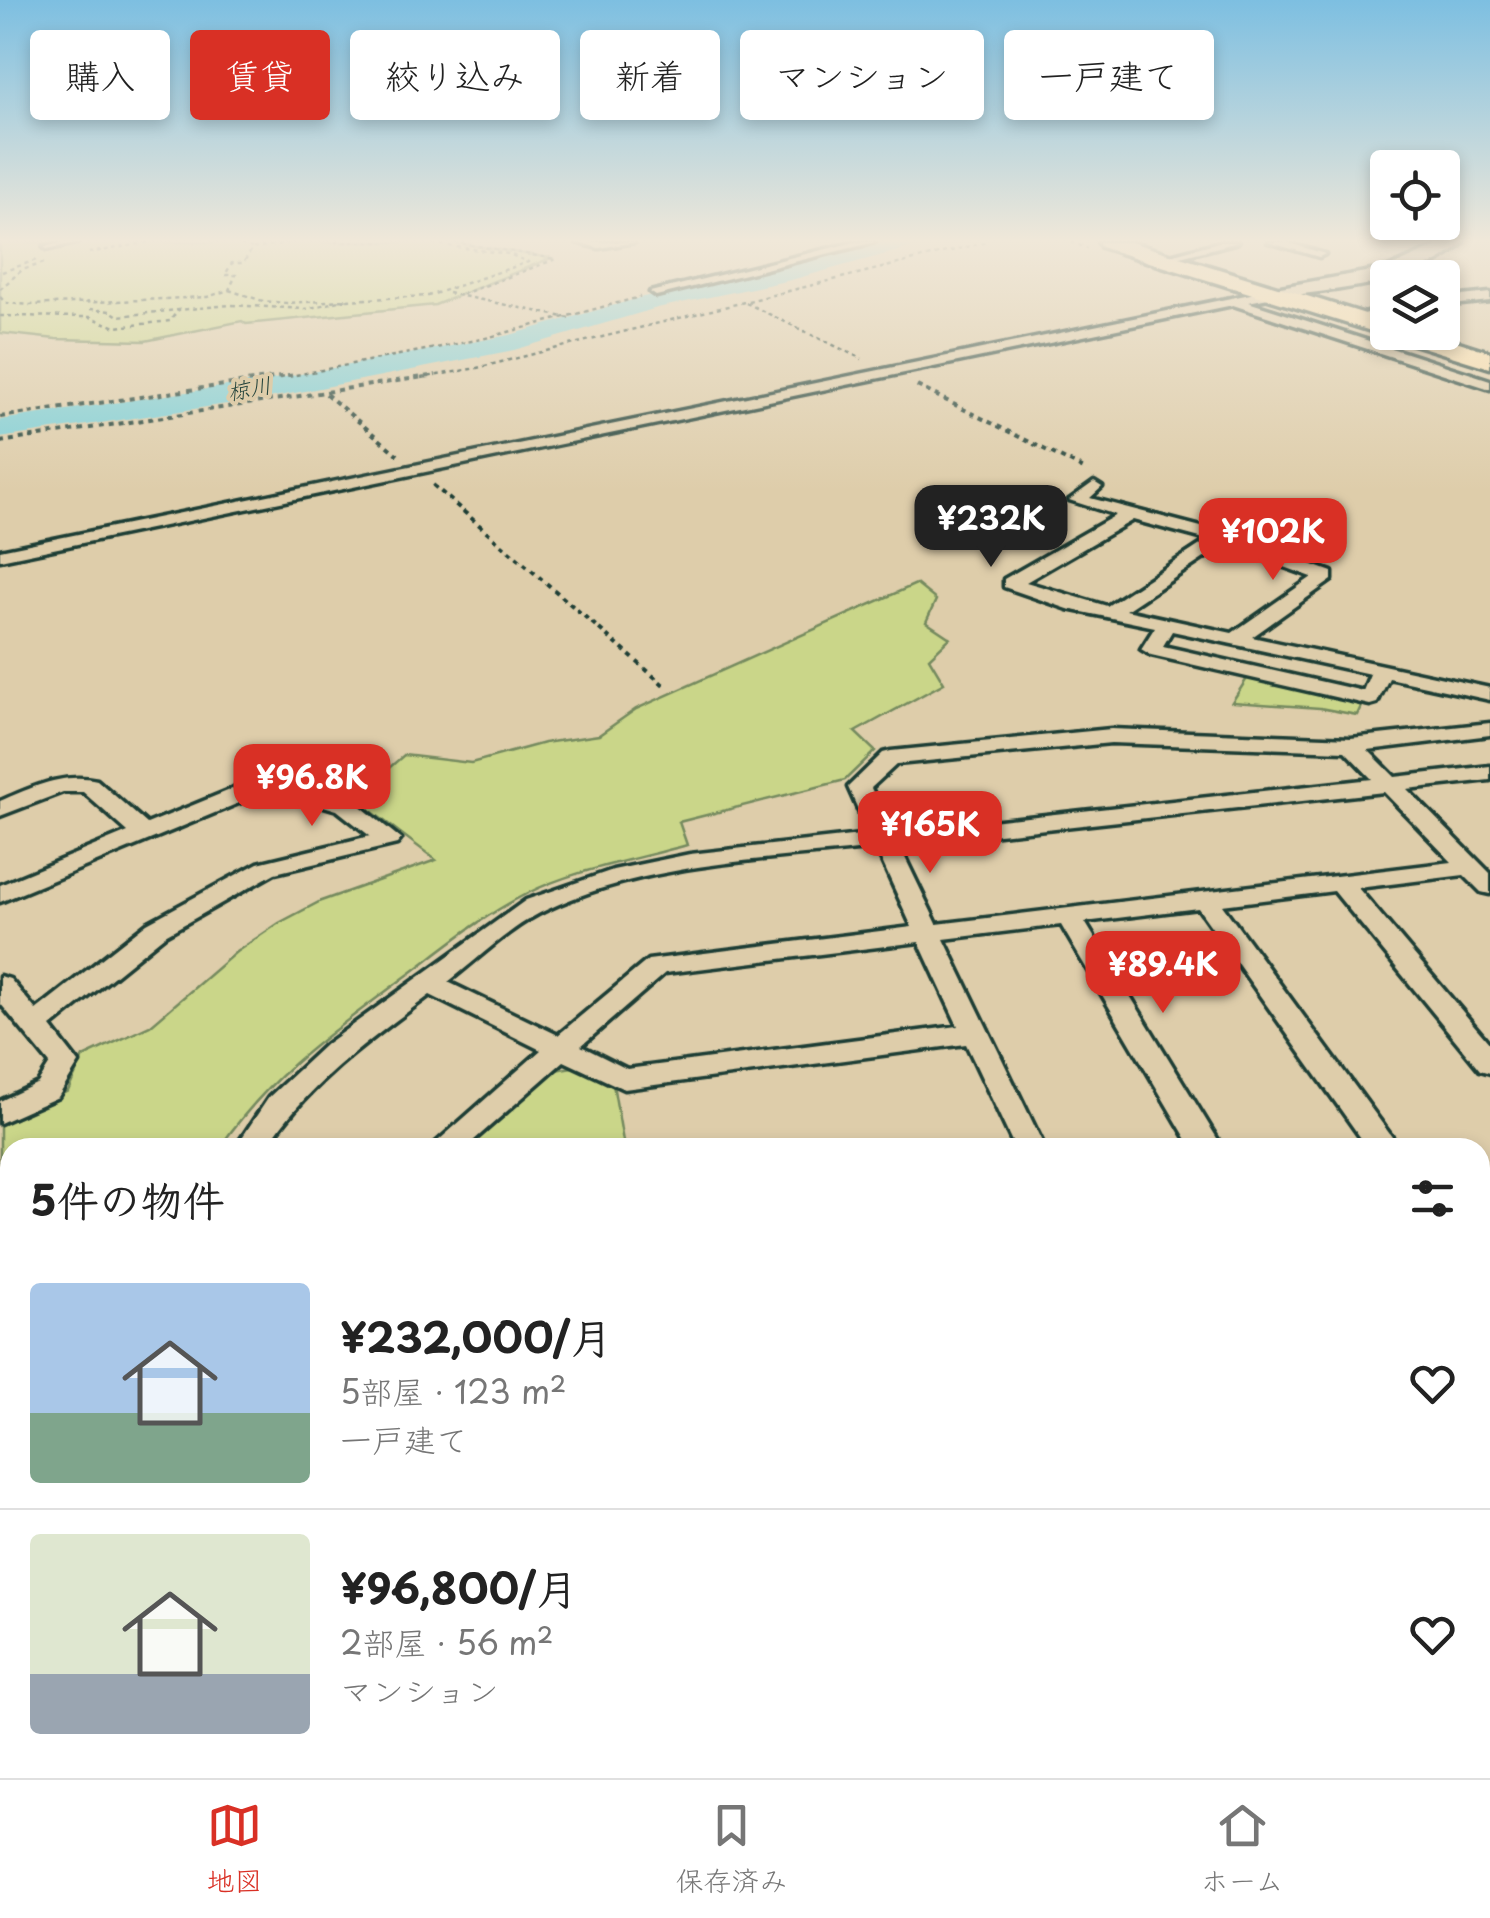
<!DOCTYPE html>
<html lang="ja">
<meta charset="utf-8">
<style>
body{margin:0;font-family:"Playpen Sans","Klee One",sans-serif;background:#f2f2f2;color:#222;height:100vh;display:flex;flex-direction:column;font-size:38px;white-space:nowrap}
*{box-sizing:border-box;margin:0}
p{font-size:32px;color:#767676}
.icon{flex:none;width:55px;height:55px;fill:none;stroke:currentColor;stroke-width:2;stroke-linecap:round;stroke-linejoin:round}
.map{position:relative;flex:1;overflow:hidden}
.side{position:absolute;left:0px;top:1138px;width:1490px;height:642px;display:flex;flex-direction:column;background:#fff;border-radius:30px 30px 0 0;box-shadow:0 5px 15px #0003}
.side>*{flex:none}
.guide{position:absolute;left:30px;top:30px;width:1430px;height:90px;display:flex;gap:20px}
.fabs{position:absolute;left:1370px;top:150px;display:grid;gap:20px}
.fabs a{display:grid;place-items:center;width:90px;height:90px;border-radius:10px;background:#fff;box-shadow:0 5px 15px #0003;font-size:50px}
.price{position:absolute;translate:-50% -85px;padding:0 22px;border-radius:20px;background:#d93025;color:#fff;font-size:32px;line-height:65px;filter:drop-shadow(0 2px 5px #0008)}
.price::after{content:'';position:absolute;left:50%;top:60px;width:30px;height:22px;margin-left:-15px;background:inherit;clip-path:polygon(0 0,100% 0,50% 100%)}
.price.selected{background:#222;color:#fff}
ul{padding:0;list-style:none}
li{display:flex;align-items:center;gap:30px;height:250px;padding:0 30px}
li+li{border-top:2px solid #e0e0e0}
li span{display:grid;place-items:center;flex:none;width:280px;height:200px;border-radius:10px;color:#555}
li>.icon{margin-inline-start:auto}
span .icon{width:120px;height:120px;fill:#fffc;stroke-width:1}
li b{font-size:42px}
h2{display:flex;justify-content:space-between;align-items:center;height:120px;padding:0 30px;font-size:42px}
.tag{padding:0 35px;border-radius:10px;background:#fff;box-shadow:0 5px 15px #0003;font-size:35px;line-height:90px}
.tag.selected{background:#d93025;color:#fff}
.tabs{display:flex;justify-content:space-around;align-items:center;height:140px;border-top:2px solid #e0e0e0;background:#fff;font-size:28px;color:#767676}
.tabs a{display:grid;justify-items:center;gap:5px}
.tabs .selected{color:#d93025}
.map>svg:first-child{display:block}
.green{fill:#cad689;stroke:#748a5e;stroke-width:2.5}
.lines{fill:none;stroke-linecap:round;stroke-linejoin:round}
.river{fill:#7ecfd6;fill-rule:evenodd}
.lane-casing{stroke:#1f3d34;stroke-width:8}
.street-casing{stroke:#1f3d34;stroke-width:7}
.secondary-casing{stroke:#1f3d34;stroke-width:7}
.highway-casing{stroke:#1f3d34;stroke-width:7}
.path-far1{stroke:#1f3d34;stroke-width:2.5;stroke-dasharray:4 4;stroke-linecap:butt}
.path{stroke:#1f3d34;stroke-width:4;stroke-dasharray:5 5;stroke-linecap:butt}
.lane{fill:#decdaa;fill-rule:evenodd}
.street{fill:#decdaa;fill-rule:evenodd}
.secondary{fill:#decdaa;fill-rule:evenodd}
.highway{fill:#f9deab;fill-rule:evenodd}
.labels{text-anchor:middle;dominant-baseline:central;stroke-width:8;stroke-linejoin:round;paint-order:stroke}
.far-water-label{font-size:22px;font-style:italic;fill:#24443c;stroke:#decdaa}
</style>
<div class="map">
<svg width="1490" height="1778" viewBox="0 0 1490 1778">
<rect width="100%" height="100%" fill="#decdaa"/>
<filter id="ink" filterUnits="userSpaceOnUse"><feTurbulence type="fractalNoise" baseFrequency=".01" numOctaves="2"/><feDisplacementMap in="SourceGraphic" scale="20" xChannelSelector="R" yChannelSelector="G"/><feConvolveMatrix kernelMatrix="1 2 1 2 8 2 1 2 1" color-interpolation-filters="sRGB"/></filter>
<g filter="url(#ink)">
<g class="green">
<polygon points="0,242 450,242 551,258 435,305 246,324 242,321 145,341 56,339 0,333"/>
<path d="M916 584 936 600 926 622 950 638 929 658 944 683 855 732 875 751 845 780 679 822 687 845C635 860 575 869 526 894 482 916 444 948 405 977 332 1032 273 1071 220 1147L10 1148V1328L0 1313V1125L68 1091 83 1057 150 1026 236 952 279 923 321 901 436 860 354 798 404 755 471 763 544 743 599 735 636 709Z"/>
<polygon points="1248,677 1363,702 1357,715 1320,708 1232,702"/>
<polygon points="578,1066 613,1084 624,1147 468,1148 555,1070"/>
</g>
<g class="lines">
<polygon class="river" points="879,242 915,242 912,247 791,280 657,308 514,350 274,397 0,438 0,420 274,379 510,335 643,297 788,266"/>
<g class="lane-casing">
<polygon id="lane" points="67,242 78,242 47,249 44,247"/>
</g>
<g class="street-casing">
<g id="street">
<polygon points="576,242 635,242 599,248"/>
<polygon points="855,242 875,242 656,296 650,292"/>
<polygon points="1219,242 1238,242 1161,262 1155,259"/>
<polygon points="1268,242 1286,242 1325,254 1319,257"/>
<polygon points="1275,289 1279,296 1248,302 1490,380 1490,389 1233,305 0,560 0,550"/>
<polygon points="1490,293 1490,301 1442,306 1442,298"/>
<polygon points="1388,306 1388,314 1355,323 1349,319"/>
<path d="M1094 482 1102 487 1090 498 1228 534 1332 572V580L1252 637 1490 688V700L1389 678 1377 703 1370 705 1151 655 1141 649 1155 627 1068 609 1004 587V579L1116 515 1069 500ZM1133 520 1208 540 1107 606 1026 582ZM1224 545 1312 577 1232 633 1126 610ZM1172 631 1370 674 1363 691 1163 646Z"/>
<path d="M1490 723V735L1368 750 1395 777 1490 766V780L1407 789 1490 873V894L1481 892 1464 875 1358 888 1490 1044V1073L1480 1070 1334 891 1222 905 1400 1148H1368L1198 908 1085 922 1223 1148H1192L1061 925 944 939 1045 1148H1015L966 1044 624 1089 564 1061 465 1148H430L541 1050 430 995C369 1041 308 1083 266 1148H235L269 1097 326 1044 526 900 613 870 690 854 869 834 848 787 883 753 891 751 1111 729 1351 738ZM1111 743 1345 751 1372 779 892 832 871 788 897 764ZM1384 792 1452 862 937 924 899 845ZM876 848 912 927 648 960 558 1035 448 982C478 959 511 926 546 910 647 862 767 860 876 848ZM919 942 958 1026 627 1069 581 1046 665 973Z"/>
<path d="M258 773 353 800 401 839 397 844 275 873 165 935 51 1027 79 1063 58 1097 0 1123V1101L38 1083 50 1064 0 1003V976L10 979 36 1010 147 923 258 863 370 836 337 810 262 788 246 800 0 902V885L128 832 83 792H63L0 816V801C32 788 62 772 97 780L147 824 230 790Z"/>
<polygon points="1480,1265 1490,1268 1490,1305 1480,1302"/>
<polygon points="0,1340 10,1343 10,1385 0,1381"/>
<polygon points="1490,1354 1490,1384 1480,1386 1480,1356"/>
<polygon points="1480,1582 1490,1586 1490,1637 1480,1633"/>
<polygon points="10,1698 10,1770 21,1770 17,1778 0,1778 0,1702"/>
<polygon points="144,1770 188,1770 187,1778 143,1778"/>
<rect x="427" y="1770" width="44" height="8"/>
<polygon points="699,1770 743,1770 746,1778 702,1778"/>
<polygon points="1008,1770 1052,1770 1055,1778 1011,1778"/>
<polygon points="1304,1770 1349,1770 1352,1778 1307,1778"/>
</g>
</g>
<g class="secondary-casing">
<path id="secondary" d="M1446 242H1464C1418 287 1335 288 1275 298L1266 293 1275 288 1388 268Z"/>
</g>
<g class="highway-casing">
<polygon id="highway" points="1098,242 1131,242 1388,321 1388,332 1428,332 1490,352 1490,368 1101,247"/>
</g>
<g class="path-far1">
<polyline points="335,242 384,242"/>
<polyline points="454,242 556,259 460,295"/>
<polyline points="1071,242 1087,248"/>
<polyline points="253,248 296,242"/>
<polyline points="89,253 150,242"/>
<polyline points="2,272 36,260"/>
<polyline points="0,289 22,270 44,263"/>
<polyline points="229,290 263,301 285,303 428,296 528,262 509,254 420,242"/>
<polyline points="448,293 569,318"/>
<polyline points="0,297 6,303 30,305 207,297 229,290 236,275 225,275 232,263 243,263 253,248 230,242"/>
<polyline points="746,303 862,359"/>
<polyline points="90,309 111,311 118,316 178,310"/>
<polyline points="0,316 90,317 116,327 170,321 178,310 230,305 306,309 348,299"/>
<polyline points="280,378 482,339 640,297"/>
<polyline points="421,378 477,368 987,242"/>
</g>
<g class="path">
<polyline points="917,386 1084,469"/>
<polyline points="326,394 398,455"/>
<polyline points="0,417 295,375"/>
<polyline points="0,442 436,375"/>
<polyline points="433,485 665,686"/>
</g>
<use href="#lane" class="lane"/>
<use href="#street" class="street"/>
<use href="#secondary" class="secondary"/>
<use href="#highway" class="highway"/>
</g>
</g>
<linearGradient id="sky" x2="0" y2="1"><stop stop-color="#7dbfe1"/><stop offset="0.49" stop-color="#f0e8d9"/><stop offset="1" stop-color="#f0e8d9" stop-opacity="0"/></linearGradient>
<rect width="1490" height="491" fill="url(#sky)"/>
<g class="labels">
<g class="far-water-label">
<text transform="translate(249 387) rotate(-10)">椋川</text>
</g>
</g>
</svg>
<div class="fabs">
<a><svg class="icon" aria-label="locate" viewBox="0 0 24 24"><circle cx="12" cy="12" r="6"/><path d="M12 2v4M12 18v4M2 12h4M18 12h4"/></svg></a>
<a><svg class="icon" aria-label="layers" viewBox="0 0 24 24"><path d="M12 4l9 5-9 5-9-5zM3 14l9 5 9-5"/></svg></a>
</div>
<b class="price selected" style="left:991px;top:570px">¥232K</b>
<b class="price" style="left:1273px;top:583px">¥102K</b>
<b class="price" style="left:312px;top:829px">¥96.8K</b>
<b class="price" style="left:930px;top:876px">¥165K</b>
<b class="price" style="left:1163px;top:1016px">¥89.4K</b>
<div class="guide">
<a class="tag">購入</a>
<a class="tag selected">賃貸</a>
<a class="tag">絞り込み</a>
<a class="tag">新着</a>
<a class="tag">マンション</a>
<a class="tag">一戸建て</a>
</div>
<section class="side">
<h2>5件の物件<svg class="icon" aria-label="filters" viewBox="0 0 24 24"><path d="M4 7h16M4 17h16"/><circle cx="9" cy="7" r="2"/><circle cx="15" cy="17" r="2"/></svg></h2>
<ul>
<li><span style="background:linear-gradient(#a9c7e8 65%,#7fa58c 0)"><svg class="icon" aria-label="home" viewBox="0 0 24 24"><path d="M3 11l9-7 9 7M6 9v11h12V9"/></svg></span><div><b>¥232,000/月</b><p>5部屋 · 123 m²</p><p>一戸建て</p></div><svg class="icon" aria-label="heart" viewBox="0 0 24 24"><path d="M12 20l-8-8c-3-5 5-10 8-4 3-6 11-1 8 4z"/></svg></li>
<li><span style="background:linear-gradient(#dfe7d0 70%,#9aa5b1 0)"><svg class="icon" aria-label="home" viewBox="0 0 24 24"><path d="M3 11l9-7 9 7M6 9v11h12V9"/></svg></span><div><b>¥96,800/月</b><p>2部屋 · 56 m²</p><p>マンション</p></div><svg class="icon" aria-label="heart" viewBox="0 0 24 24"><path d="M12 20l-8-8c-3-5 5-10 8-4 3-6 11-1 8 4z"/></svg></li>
</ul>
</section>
</div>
<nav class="tabs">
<a class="selected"><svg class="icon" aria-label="map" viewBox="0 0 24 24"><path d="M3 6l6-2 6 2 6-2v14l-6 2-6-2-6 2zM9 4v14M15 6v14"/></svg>地図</a>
<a><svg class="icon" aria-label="saved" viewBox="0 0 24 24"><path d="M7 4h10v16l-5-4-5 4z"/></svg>保存済み</a>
<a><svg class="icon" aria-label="home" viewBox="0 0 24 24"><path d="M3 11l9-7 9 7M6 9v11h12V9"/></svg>ホーム</a>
</nav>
